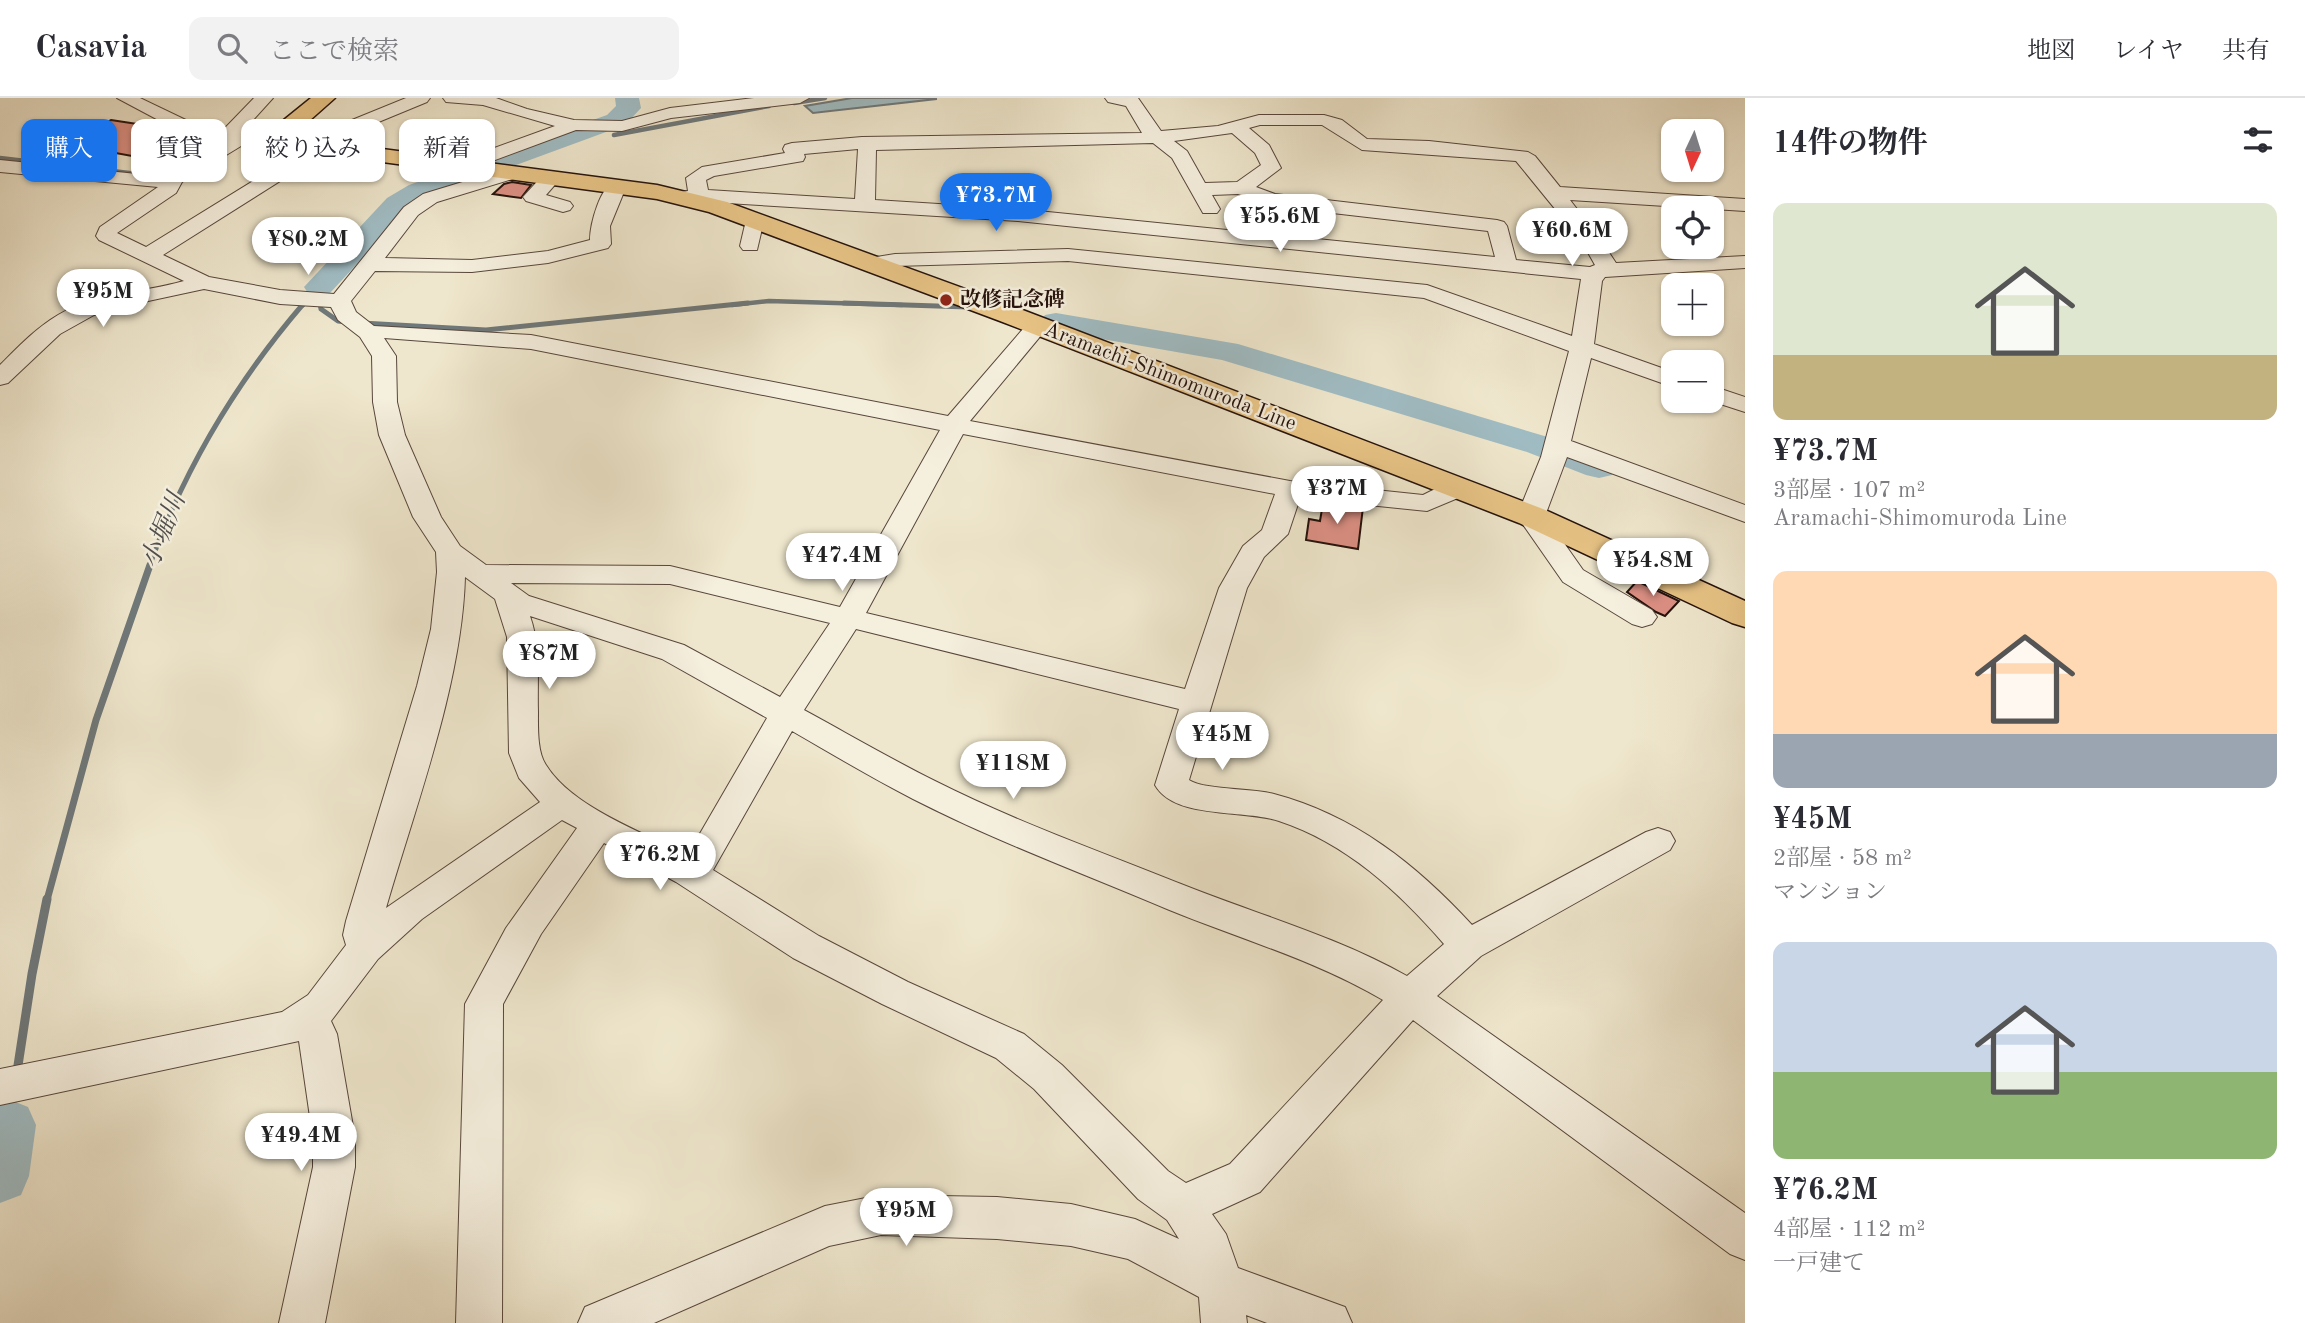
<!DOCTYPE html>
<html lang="ja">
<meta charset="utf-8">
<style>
body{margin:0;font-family:"Old Standard TT","Noto Serif JP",serif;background:#f2f2f3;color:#2b2b33;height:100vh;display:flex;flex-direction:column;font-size:26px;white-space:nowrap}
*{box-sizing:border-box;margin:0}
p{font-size:23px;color:#7c7c81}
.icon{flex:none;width:38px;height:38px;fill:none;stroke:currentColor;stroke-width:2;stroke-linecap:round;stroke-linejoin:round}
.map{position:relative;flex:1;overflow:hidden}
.sheet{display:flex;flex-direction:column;background:#fff;width:560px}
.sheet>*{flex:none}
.hud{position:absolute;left:21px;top:21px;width:665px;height:63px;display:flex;gap:14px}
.needle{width:46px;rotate:184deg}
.controls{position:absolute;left:1661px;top:21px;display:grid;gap:14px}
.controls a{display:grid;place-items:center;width:63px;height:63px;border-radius:14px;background:#fff;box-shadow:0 2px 5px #0004;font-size:35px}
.price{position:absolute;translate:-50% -60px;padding:0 16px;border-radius:24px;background:#fff;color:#222;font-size:23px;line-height:46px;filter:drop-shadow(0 2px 4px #0008)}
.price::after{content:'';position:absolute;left:50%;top:42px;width:21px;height:16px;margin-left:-10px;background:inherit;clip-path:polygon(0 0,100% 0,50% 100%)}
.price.selected{background:#1a73e8;color:#fff}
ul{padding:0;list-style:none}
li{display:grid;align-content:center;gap:14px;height:371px;padding:0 28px}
li span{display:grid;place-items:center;height:217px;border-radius:14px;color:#555}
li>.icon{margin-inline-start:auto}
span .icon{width:126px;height:126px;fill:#fffc;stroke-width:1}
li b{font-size:30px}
h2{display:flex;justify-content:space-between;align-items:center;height:84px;padding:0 28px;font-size:30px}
.pill{padding:0 24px;border-radius:14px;background:#fff;box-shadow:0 2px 5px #0004;font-size:24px;line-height:63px}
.pill.selected{background:#1a73e8;color:#fff}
header{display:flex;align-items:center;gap:42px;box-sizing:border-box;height:98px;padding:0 35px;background:#fff;border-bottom:2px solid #e1e1e2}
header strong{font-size:33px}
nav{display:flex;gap:38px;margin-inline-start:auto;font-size:24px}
.search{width:490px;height:63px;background:#f2f2f3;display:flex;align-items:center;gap:18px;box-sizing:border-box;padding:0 24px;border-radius:14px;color:#7c7c81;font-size:26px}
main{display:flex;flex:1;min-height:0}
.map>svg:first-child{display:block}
.water{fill:#a0bcc3;stroke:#6f787a;stroke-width:2}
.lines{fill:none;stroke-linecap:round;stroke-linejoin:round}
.stream-far3{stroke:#6f787a;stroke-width:4.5}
.stream-far2{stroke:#6f787a;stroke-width:5}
.stream-far1{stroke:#6f787a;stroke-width:7}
.stream{stroke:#6f787a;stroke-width:9}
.river{fill:#a0bcc3;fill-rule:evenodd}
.building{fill:#dc9084;stroke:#25120c;stroke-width:2}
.minor-casing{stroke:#58473c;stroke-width:2}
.major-casing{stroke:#25120c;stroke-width:3}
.minor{fill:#f5efde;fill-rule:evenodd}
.major{fill:#e8c486;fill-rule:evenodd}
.poi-dot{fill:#8f2418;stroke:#f5efde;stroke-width:2.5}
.labels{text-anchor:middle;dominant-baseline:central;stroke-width:5;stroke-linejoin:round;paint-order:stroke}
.far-poi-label{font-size:21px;font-weight:bold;fill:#25120c;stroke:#f5efde;text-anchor:start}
.far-street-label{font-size:21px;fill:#25120c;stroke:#f5efde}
.water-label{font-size:26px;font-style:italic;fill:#504e4c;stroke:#f5efde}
</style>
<header>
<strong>Casavia</strong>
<div class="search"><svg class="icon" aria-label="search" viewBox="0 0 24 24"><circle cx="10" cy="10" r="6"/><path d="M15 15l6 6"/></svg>ここで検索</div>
<nav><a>地図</a><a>レイヤ</a><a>共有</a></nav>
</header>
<main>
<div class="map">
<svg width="1745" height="1225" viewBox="0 0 1745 1225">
<rect width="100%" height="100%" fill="#efe7cd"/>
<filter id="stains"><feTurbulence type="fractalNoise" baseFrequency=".00286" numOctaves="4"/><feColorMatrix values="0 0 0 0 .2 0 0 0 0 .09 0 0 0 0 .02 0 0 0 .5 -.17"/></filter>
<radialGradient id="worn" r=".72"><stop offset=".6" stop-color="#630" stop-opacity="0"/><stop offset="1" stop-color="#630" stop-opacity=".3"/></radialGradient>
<polygon class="water" points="852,0 936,0 936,1 813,15 805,8"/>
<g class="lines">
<g class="stream-far3">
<polyline points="794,5 825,0"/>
<polyline points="614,37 769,8"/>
<polyline points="0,60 138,76"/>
<polyline points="320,200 321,207"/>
<polyline points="303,207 319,189"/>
<polyline points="732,207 769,203 902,207"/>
</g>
<g class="stream-far2">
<polyline points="320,205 321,211 338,223 347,224"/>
<polyline points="844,205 968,209"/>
<polyline points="362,225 486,232 748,205"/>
<path d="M149 469C184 371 236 284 304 205"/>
</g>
<polyline class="stream-far1" points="47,802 96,622 150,467"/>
<g class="stream">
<polyline points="17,974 32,876 47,801"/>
<polyline points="0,1033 8,1027 13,996"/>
</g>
<g class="river">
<polygon points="615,0 639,0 641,10 625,27 429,99 407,112 330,195 319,198 308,195 304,189 387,100 409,87 607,17 616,8"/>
<polygon points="1056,215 1238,246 1551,340 1612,361 1617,369 1612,377 1599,380 1586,377 1527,354 1222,262 1045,231 1040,224 1045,217"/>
<polygon points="8,1001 28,1009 36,1027 29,1078 21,1097 0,1105 0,1004"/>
</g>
</g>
<g class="building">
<polygon points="111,22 170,31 184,37 143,60 66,46"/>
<polygon points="512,84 531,87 521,100 493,96 504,86"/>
<polygon points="1323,405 1363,409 1358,451 1306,442 1309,421 1320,423"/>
<polygon points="1637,483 1679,503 1665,518 1656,514 1627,494"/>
</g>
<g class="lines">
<g class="minor-casing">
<g id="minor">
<path d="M117 0H140L190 24 225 30 254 0H273L243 33 256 36 259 40 256 44 246 45 182 84 176 95 117 135 146 149 352 22 406 0H430L427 4 364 30 163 157 209 179 280 192 334 196 404 109 423 96 502 72 509 70 519 76 516 80 437 104 418 117 385 160 472 162 548 153 590 142C590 127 600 87 616 83L626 89 610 128 611 146 608 150 548 165 472 174 375 173 351 203 356 214 374 228 531 237 948 318 1029 224H1045L1048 229 970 323 1290 383 1423 397 1439 389 1444 381 1453 379 1462 381 1466 387 1458 400 1427 413 1300 400 1288 436 1264 459 1247 490 1189 682C1205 692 1251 690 1274 696 1354 717 1417 767 1472 827L1646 734 1658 730 1670 734 1675 743 1670 752 1481 858 1437 898 1745 1115V1162L1730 1156 1413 922 1260 1094 1212 1116 1226 1136 1238 1170 1345 1209 1352 1225H1267L1246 1217 1247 1225H1201L1199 1199 1128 1161 1071 1148 997 1141 881 1137 829 1148 654 1225H578L585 1209 825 1108 881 1097 997 1099 1071 1106 1135 1121 1179 1141 1167 1122 1138 1101 1034 991 996 960 882 906 793 860 676 784 604 745 541 836 503 906 502 1225H456L465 906 506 830 577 730 562 722 422 821 378 861 331 923 337 936 355 1040V1069L325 1225H279L313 1069V1040L299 943 0 1007V971L282 914 308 897 346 847 343 837 346 823 417 588 431 531 437 474 436 454 413 419 379 337 373 304 372 258 360 239 338 222 331 209 280 206 204 191 125 208 94 217 60 236 8 285 0 287V267C18 249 36 230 58 217 96 195 142 195 184 183L99 142 96 138 100 129 158 89 0 74V62L166 79 225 42 179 33ZM384 240 531 251 940 332 840 509 670 468 486 467 460 448 441 419 405 337 397 304 396 258ZM963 336 1275 396 1262 432 1243 448 1219 490 1185 591 866 515ZM465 479 495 501 507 539 509 655 519 680 540 704 386 810C416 706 462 586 465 479ZM511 485 670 486 830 525 780 599 684 547 529 498ZM530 518 662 561 767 620 691 751 685 756C642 734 572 709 546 667 537 654 538 629 538 614 537 581 541 549 530 518ZM856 531 1179 611 1155 687C1175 722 1244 711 1279 723 1346 745 1399 794 1444 846L1407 878C1336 838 1256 816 1181 786 1099 753 1014 723 935 683 891 661 848 636 804 612ZM792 633C832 656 872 680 913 701 995 743 1082 775 1167 811 1240 841 1315 862 1383 902L1230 1066 1186 1085 1168 1073 1062 967 1024 936 908 884 819 838 713 772Z"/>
<polygon points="443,0 496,0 527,11 574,22 622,23 670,10 754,0 809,0 800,5 671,20 622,33 576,32 460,75 450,69 453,65 555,28 483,7 446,4"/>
<path d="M1105 0H1138L1161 33 1218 28 1259 17H1324L1342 22 1367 41 1429 43 1528 54 1535 58 1560 89 1745 101V113L1570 102 1598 138 1616 165 1745 158V170L1605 179 1602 183 1594 246 1673 274V289L1591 260 1571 343 1745 407V424L1567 359 1545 418 1583 472 1652 512 1657 519 1652 526 1642 529 1632 526 1563 484 1517 418 1541 359 1569 253 1424 200 1068 163 895 168 872 172 864 171 861 166 864 161 895 156 1068 151 1427 187 1572 238 1581 181 1018 123 710 104 674 103 671 99 674 95 688 93 686 80 702 69 785 55 783 51 785 47 792 45 862 39 1142 35 1126 8 1108 4ZM1260 27H1322L1362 52 1516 63 1582 144 1595 167 1590 169 1516 162 1507 128 1504 124 1497 122 1275 96 1256 89 1281 70 1269 47 1249 30ZM1232 35 1255 55 1261 67 1237 84 1205 85 1187 53 1174 43ZM1153 45 1172 60 1203 115H1217L1220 111 1212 97 1238 96 1272 108 1488 133 1495 159 1018 111 875 102 876 52ZM858 51 855 101 708 92 706 82 714 78 803 63 805 59 804 56Z"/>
<polygon points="550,75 560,81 546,97 570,104 573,108 570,112 563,114 526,103 523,99 543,77"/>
<polygon points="754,116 761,118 764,122 757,152 743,152 740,148 747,118"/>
<polygon points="1712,288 1745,299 1745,314 1711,303"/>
</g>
</g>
<g class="major-casing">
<polygon id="major" points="311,0 335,0 291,39 657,87 727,104 1020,211 1543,411 1745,503 1745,529 1732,525 1519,425 1000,223 709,114 657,101 264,48 261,43 264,38"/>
</g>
<use href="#minor" class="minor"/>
<use href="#major" class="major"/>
</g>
<circle class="poi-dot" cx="946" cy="202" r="7"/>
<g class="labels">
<g class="far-poi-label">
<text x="960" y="202">改修記念碑</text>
</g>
<g class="far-street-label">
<text transform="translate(1170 279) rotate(21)">Aramachi-Shimomuroda Line</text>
</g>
<g class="water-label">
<text transform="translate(164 433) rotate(-68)">小堀川</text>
</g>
</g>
<rect width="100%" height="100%" filter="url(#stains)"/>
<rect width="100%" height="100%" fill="url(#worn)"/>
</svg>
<div class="controls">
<a><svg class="needle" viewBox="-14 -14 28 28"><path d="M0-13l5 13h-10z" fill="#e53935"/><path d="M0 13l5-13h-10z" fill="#7c7c81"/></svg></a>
<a><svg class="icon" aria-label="locate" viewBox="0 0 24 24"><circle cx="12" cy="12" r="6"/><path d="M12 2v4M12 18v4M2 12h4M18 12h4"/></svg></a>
<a>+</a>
<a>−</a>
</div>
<b class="price selected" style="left:996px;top:135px">¥73.7M</b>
<b class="price" style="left:1280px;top:156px">¥55.6M</b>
<b class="price" style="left:1572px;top:170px">¥60.6M</b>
<b class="price" style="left:308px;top:179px">¥80.2M</b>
<b class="price" style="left:103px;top:231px">¥95M</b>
<b class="price" style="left:1337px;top:428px">¥37M</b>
<b class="price" style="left:842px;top:495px">¥47.4M</b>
<b class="price" style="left:1653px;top:500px">¥54.8M</b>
<b class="price" style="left:549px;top:593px">¥87M</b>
<b class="price" style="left:1222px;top:674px">¥45M</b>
<b class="price" style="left:1013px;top:703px">¥118M</b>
<b class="price" style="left:660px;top:794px">¥76.2M</b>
<b class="price" style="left:301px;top:1075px">¥49.4M</b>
<b class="price" style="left:906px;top:1150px">¥95M</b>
<div class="hud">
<a class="pill selected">購入</a>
<a class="pill">賃貸</a>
<a class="pill">絞り込み</a>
<a class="pill">新着</a>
</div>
</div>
<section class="sheet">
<h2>14件の物件<svg class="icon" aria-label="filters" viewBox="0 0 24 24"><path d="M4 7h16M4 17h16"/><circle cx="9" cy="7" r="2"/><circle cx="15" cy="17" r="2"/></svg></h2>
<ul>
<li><span style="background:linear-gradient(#dfe7d0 70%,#c2b280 0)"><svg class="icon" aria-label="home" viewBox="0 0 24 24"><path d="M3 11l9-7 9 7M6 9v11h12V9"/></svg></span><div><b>¥73.7M</b><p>3部屋 · 107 m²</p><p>Aramachi-Shimomuroda Line</p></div></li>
<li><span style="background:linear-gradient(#ffd9b3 75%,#9aa5b1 0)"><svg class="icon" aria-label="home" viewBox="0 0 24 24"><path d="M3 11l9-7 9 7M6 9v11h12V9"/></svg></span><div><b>¥45M</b><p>2部屋 · 58 m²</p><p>マンション</p></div></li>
<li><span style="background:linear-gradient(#c9d6e8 60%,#8fb573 0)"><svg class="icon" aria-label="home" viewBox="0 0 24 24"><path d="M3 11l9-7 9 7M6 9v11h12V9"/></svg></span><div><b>¥76.2M</b><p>4部屋 · 112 m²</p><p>一戸建て</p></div></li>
</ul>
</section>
</main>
